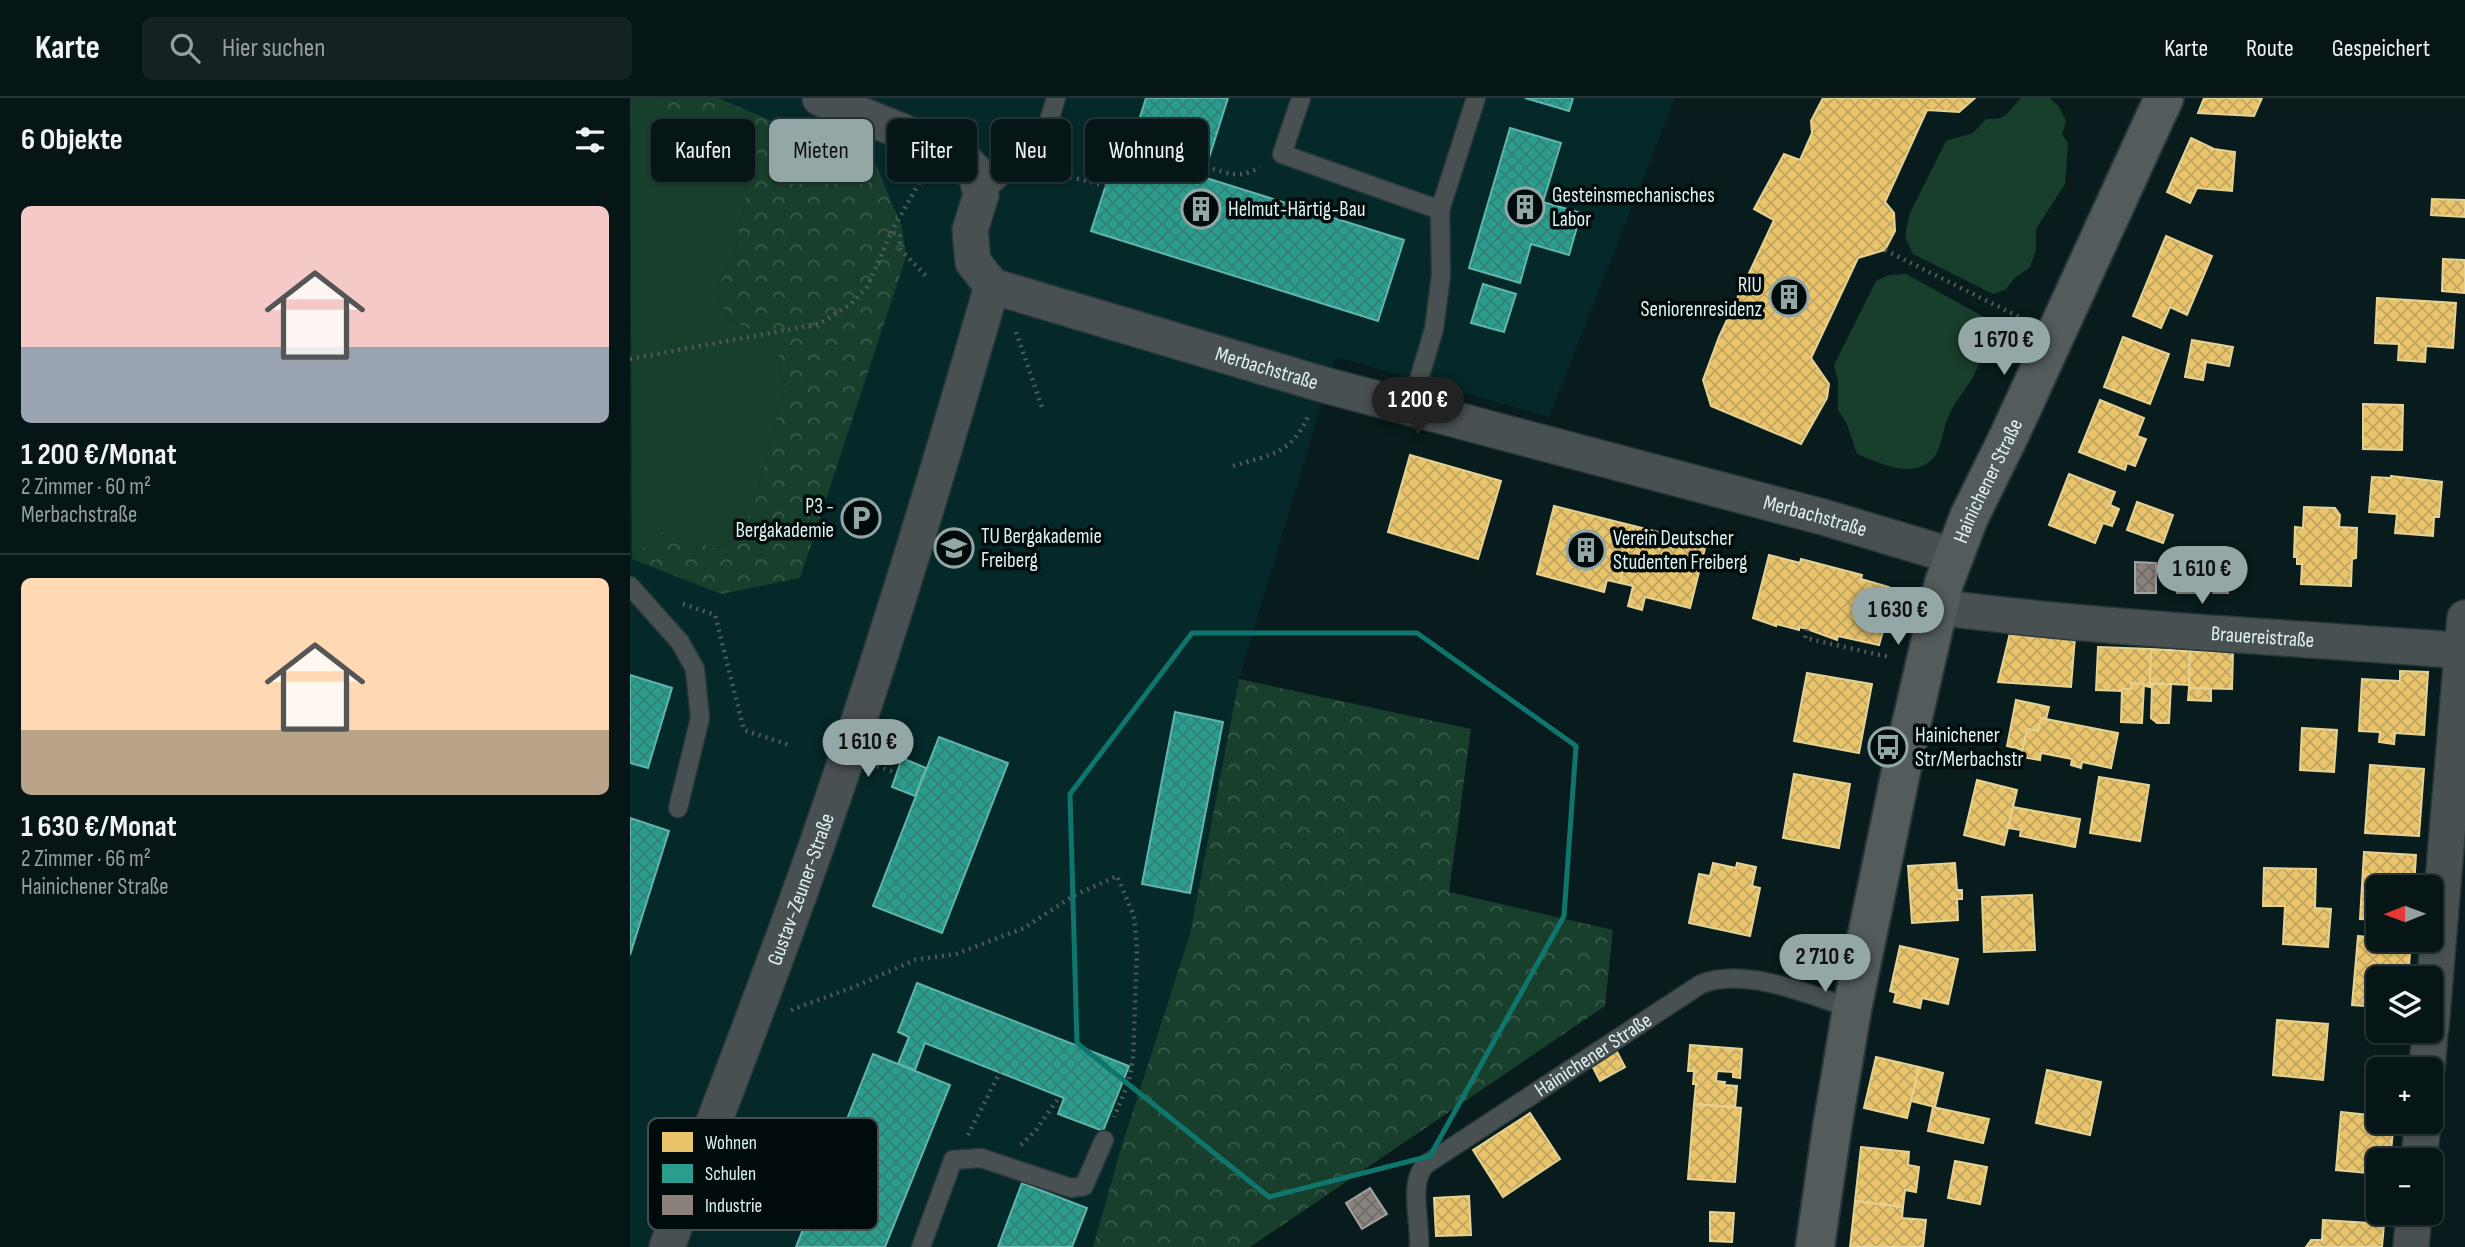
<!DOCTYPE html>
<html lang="de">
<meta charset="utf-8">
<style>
body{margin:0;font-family:"Sofia Sans Condensed",sans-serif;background:#142223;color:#f1f3f6;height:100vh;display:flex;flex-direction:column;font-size:26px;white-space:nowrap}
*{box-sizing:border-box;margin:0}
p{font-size:23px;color:#989fa1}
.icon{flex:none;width:38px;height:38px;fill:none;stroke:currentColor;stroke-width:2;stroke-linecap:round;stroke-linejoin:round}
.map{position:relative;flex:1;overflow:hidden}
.sheet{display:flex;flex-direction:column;background:#061516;width:630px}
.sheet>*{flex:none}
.hud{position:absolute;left:21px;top:21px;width:665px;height:63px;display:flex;gap:14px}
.needle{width:46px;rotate:269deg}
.buttons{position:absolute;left:1736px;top:777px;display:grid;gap:14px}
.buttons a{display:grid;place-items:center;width:77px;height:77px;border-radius:10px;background:#061516;box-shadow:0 2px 5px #0004,0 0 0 2px #273435;font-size:35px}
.price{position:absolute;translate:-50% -60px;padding:0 16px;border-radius:24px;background:#94a7a7;color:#111;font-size:23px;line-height:46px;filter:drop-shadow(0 2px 4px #0008)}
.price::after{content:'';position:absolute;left:50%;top:42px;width:21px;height:16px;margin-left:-10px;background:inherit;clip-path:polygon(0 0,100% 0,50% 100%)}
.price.on{background:#222;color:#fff}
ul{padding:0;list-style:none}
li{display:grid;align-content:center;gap:14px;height:371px;padding:0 21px}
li+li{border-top:2px solid #273435}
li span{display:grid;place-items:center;height:217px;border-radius:10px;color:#555}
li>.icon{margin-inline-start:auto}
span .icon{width:126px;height:126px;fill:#fffc;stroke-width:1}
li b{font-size:30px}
h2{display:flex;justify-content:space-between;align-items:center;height:84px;padding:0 21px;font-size:30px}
.tag{padding:0 24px;border-radius:10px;background:#061516;box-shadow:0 2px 5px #0004,0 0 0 2px #273435;font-size:24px;line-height:63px}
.tag.on{background:#94a7a7;color:#111}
header{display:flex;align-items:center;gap:42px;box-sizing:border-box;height:98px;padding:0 35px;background:#061516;border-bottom:2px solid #273435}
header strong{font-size:33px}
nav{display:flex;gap:38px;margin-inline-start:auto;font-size:24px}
.search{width:490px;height:63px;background:#142223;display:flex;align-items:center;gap:18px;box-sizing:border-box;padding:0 24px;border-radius:10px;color:#989fa1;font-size:26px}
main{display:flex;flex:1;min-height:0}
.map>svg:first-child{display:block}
.built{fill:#052829}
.grass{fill:#183f2b}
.forest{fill:url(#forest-crowns)}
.homes{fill:url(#homes-cross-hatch);stroke:#e6d293;stroke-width:2}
.schools{fill:url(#schools-cross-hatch);stroke:#60b6ad;stroke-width:2}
.industry{fill:url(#industry-cross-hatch);stroke:#a4a39f;stroke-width:2}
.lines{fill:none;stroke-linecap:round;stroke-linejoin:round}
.lane-casing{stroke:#283839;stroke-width:21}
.street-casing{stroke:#283839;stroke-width:38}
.secondary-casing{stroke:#283839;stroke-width:42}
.path{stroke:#50595b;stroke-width:4.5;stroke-dasharray:2 5;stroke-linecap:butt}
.lane{stroke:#495051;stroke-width:18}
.street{stroke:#495051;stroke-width:35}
.secondary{stroke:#535b5d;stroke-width:38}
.marked{fill:none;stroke:#0f766e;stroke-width:5;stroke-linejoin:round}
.labels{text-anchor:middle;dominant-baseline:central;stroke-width:7;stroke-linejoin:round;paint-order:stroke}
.poi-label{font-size:21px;fill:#dff2f2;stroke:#010b0b;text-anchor:start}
.street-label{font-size:21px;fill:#dff2f2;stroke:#010b0b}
.key{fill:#010b0b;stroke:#445050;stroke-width:2}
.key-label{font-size:19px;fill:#dff2f2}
</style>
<header>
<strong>Karte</strong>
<div class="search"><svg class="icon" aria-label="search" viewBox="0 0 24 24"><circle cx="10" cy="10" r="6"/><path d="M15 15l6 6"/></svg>Hier suchen</div>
<nav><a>Karte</a><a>Route</a><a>Gespeichert</a></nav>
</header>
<main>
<section class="sheet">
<h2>6 Objekte<svg class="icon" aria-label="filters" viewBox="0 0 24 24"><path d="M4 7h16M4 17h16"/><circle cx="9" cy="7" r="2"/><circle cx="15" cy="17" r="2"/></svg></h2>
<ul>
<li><span style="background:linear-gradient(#f6c9c9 65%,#9aa5b1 0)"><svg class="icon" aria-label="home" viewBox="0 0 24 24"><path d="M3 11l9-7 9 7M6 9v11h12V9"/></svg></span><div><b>1 200 €/Monat</b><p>2 Zimmer · 60 m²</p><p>Merbachstraße</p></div></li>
<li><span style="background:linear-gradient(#ffd9b3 70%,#b9a48a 0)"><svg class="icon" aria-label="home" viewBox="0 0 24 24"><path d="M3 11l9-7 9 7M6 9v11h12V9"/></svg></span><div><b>1 630 €/Monat</b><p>2 Zimmer · 66 m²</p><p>Hainichener Straße</p></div></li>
</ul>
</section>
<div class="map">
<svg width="1835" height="1149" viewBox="0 0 1835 1149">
<defs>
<pattern id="forest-crowns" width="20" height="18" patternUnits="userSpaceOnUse" patternTransform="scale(1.75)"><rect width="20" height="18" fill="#183f2b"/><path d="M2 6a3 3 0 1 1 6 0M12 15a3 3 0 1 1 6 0" fill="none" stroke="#395b4a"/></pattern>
<pattern id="homes-cross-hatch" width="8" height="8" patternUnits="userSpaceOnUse" patternTransform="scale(1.75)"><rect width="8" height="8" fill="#e9c46a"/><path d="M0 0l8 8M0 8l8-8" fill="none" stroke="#c0a562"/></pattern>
<pattern id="schools-cross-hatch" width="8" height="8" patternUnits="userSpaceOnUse" patternTransform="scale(1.75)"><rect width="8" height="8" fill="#2a9d8f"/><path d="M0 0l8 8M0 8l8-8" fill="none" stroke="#338076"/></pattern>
<pattern id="industry-cross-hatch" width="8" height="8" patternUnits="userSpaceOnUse" patternTransform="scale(1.75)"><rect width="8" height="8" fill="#8a817c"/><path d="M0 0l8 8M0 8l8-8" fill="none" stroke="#6e6b68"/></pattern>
</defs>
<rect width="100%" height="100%" fill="#081c1d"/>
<polygon class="built" points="0,0 1045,0 919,319 706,259 609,581 560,836 491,1050 463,1149 0,1149"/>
<g class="grass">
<polygon points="0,0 33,0 41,17 113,54 121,76 104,156 86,193 98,221 127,234 148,253 154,292 124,407 108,438 87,451 30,435 2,461"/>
<path d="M1391 0H1420L1429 9 1436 23 1432 37 1438 45 1435 86 1406 131V152L1400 169 1385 180 1375 192 1363 196 1283 156 1275 139 1279 117 1316 43 1343 35 1356 21C1379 22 1377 14 1391 0Z"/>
<path d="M1276 176 1356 220C1356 237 1354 258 1346 273 1339 288 1327 300 1320 315 1310 334 1314 361 1290 369 1269 376 1246 363 1227 356L1217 326 1208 312V284L1204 267 1246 183 1259 177Z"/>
</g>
<g class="forest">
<polygon points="33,0 88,0 246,67 272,129 276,159 170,480 91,496 2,461 30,434 87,451 108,438 124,407 154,292 148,253 127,234 98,221 86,193 104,156 121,76 113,54 41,17"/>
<polygon points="609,581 841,631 819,794 983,832 975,908 620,1149 463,1149 491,1050 560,836"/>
</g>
<g class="homes">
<polygon points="1193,0 1345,0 1329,14 1297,12 1255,104 1264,115 1265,133 1255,152 1228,160 1181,260 1199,286 1197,300 1171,346 1081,308 1073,282 1089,239 1144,122 1124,111 1154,56 1170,62 1182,35 1181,23"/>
<polygon points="1574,0 1632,0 1624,18 1568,15"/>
<polygon points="1561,40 1584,51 1605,54 1602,93 1567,90 1560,105 1537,94"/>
<polygon points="1802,101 1835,102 1835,119 1801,117"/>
<polygon points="1536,138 1582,158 1557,217 1540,209 1531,230 1503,218"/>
<polygon points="1813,161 1835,162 1835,195 1812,193"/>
<polygon points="1747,200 1826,205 1823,250 1796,248 1795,264 1768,262 1769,246 1745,245"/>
<polygon points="1493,239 1539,256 1520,306 1474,289"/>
<polygon points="1562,242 1603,249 1599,268 1576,264 1573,282 1555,279"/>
<polygon points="1470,302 1514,320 1507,338 1516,341 1505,368 1497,365 1495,372 1449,354"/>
<polygon points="1733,306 1773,307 1772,352 1733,351"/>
<polygon points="780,357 871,383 848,461 758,434"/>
<polygon points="1439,376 1485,394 1480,407 1489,411 1482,428 1473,425 1465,445 1419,427"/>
<polygon points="1761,378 1812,384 1809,419 1804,419 1803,438 1765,435 1767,416 1739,414 1742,379 1761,380"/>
<polygon points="1507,404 1543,417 1533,445 1497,432"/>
<polygon points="924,408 1004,428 990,485 977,482 974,494 907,476"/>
<polygon points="1674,409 1705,410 1710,417 1709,429 1727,430 1726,460 1722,461 1721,488 1671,486 1672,466 1667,466 1667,459 1664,459 1665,429 1673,430"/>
<polygon points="1004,428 1076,446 1060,510 1015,499 1012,512 998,508 1003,488 990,485"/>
<polygon points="1139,457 1170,465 1171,461 1232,477 1231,481 1259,489 1263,499 1249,547 1208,538 1207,542 1177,531 1169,529 1169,532 1146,526 1146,528 1123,520"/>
<polygon points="1380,535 1445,539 1441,589 1368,584"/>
<polygon points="1468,549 1521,551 1520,589 1501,585 1501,591 1492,591 1492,593 1466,592"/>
<polygon points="1521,551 1560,553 1559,587 1520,585"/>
<polygon points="1560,553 1603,554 1602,591 1559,590"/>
<polygon points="1770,573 1798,574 1794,637 1765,635 1764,646 1749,644 1750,634 1729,633 1732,581 1770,583"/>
<polygon points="1177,575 1242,586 1229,655 1164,643"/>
<polygon points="1501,585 1514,586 1512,625 1491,624 1492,591 1501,591"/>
<polygon points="1522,586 1541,586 1539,625 1527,625 1521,620"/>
<polygon points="1559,590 1581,591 1581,603 1558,602"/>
<polygon points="1386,602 1419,609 1416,621 1411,620 1408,633 1397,631 1393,652 1377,648"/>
<polygon points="1411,620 1488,635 1481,670 1452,664 1451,670 1441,667 1442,661 1411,655 1410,662 1391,659 1397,631 1408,633"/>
<polygon points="1672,630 1707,632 1704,674 1670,672"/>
<polygon points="1740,667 1794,671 1789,738 1735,735"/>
<polygon points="1164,676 1220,686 1209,750 1153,740"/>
<polygon points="1469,679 1519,687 1510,743 1460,735"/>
<polygon points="1347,682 1387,692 1374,747 1334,737"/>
<polygon points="1383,709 1450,721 1445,749 1390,738 1391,732 1378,730"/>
<polygon points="1734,754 1786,757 1784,789 1748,789 1748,822 1730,821"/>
<polygon points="1083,765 1106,770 1107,765 1126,769 1122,788 1130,790 1120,838 1059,825 1069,776 1080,778"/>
<polygon points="1325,765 1327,792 1332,792 1332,801 1327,801 1328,822 1282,825 1278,768"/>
<polygon points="1634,770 1686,771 1685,810 1701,811 1698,849 1653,846 1655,808 1633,808"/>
<polygon points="1402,797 1405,852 1354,854 1352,799"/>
<polygon points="1728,838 1748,840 1748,842 1781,843 1778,880 1748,880 1748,909 1722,907"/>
<polygon points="1270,848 1328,861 1318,906 1292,900 1290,910 1264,904 1266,895 1260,893"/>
<polygon points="1647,922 1698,926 1693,982 1643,977"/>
<polygon points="1060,947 1112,951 1110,980 1103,979 1103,974 1087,973 1086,983 1095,984 1094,987 1107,988 1105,1010 1064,1006 1066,986 1063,986 1064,973 1058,973"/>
<polygon points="985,950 995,969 970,983 960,964"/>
<polygon points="1246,959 1289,969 1277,1020 1234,1010"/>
<polygon points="1289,969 1313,975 1305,1009 1281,1003"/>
<polygon points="1417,972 1471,984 1460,1037 1406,1025"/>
<polygon points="1064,1006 1111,1010 1105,1084 1058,1081"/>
<polygon points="1303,1009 1359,1021 1353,1045 1298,1033"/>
<polygon points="1711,1014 1748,1018 1748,1024 1764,1024 1760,1062 1748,1062 1748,1076 1706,1072"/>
<polygon points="900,1015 930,1061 873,1099 843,1052"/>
<polygon points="1231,1049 1279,1054 1278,1067 1289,1069 1286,1094 1275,1092 1273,1109 1225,1103"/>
<polygon points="1325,1063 1357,1069 1350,1106 1318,1100"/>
<polygon points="839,1098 841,1137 806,1138 804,1100"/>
<polygon points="1225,1103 1273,1109 1272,1120 1296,1122 1293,1149 1220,1149"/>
<polygon points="1080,1114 1104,1115 1102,1144 1080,1143"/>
<polygon points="1693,1122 1754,1126 1752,1149 1676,1149 1681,1142 1692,1142"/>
</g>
<g class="schools">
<polygon points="516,0 598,0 573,79 774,142 748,223 461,133 488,50 499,54"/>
<polygon points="895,0 943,0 939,13"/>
<polygon points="880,30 931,45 913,104 951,115 939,157 901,146 890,185 839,170"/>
<polygon points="853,186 886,196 874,234 841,225"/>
<polygon points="0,577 42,590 18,670 0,665"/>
<polygon points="545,614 593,624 560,795 512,786"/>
<polygon points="309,639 378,665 312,835 243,808"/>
<polygon points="272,660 296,670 285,698 262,689"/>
<polygon points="0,720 39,733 0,857"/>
<polygon points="287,885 499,968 473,1033 428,1016 434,1000 295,945 285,972 268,966 279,939 268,934"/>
<polygon points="243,956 320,987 255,1149 166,1149"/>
<polygon points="392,1085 457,1110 442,1149 368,1149"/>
</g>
<g class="industry">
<polygon points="1505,464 1526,465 1526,495 1505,495"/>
<polygon points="1548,467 1580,468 1579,495 1547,495"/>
<rect x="1583" y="469" width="15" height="26"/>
<polygon points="740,1090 757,1116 732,1131 716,1105"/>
</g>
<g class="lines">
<g class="lane-casing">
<g id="lane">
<polyline points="671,0 652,56 810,112"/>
<polyline points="351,97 414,39 426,0"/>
<polyline points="781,308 804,231 811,177 810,112 846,0"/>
<polyline points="0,488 50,544 65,571 70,620 48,710"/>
<polyline points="291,1149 323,1062 351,1060 441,1090 454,1088 474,1042"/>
<path id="s1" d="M789 1149C791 1124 778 1086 795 1067L1071 886C1114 869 1180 896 1222 911"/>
</g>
</g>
<g class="street-casing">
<g id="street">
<path id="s2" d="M190 0 330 57 346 75 351 97 340 132 343 164 362 188 691 286 1193 419 1323 458"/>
<path id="s3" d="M1307 509C1483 532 1659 539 1835 553"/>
<polyline points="1801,929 1835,520"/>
<polyline points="1797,971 1800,933"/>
<polyline points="1789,1062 1793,1024"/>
<path id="s4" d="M37 1149C82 1027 130 906 174 783 244 587 304 388 362 188"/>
<polyline points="1781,1149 1784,1115"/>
</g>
</g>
<g class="secondary-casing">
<g id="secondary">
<path id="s5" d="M1185 1149 1202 1030 1222 911 1276 649 1314 485 1339 419 1379 338 1534 0"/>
</g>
</g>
<g class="path">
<path d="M576 69C599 75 608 82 630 69"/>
<polyline points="413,72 476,88"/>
<polyline points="261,135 289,85 288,77"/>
<polyline points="1255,152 1395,222"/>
<polyline points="386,234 413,312"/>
<polyline points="0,261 189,226 221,206 237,189 261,135 270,136 270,151 298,180"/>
<path d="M603 368C642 356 662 356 679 316"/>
<polyline points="53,506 85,517 114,632 159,647"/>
<polyline points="1177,531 1175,540 1259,559"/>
<polyline points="247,668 267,675"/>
<polyline points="161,912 224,889 285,862 326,856 394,830 443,798 487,778 504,818 507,852 503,962 498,986 484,1019"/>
<polyline points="338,1037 370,974"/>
<polyline points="391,1047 406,1032 430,998"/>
<polyline points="105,1057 190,1087"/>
</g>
<use href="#lane" class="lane"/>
<use href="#street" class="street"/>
<use href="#secondary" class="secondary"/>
</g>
<path class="marked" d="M562 535H787L946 648 934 818 800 1058 639 1099 447 945 440 696Z"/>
<defs>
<g id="building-ring" transform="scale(2.0125)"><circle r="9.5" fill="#010b0b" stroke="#94a7a7" stroke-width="1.5"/><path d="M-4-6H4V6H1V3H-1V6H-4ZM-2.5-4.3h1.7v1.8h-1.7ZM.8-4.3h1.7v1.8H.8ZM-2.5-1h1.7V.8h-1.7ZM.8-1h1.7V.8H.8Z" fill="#94a7a7"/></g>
<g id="parking-ring" transform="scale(2.0125)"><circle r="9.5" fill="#010b0b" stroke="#94a7a7" stroke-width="1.5"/><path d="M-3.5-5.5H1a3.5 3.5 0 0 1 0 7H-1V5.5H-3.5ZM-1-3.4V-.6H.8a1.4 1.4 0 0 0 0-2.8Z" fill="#94a7a7"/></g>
<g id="university-ring" transform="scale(2.0125)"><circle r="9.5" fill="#010b0b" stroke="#94a7a7" stroke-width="1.5"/><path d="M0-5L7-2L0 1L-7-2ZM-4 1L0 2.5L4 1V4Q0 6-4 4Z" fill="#94a7a7"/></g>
<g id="bus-ring" transform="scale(2.0125)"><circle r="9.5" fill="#010b0b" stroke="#94a7a7" stroke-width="1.5"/><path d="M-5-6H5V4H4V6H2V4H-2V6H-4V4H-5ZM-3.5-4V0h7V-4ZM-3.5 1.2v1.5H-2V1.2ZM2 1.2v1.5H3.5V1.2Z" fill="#94a7a7"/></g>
</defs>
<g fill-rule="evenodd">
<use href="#building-ring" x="895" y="109"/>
<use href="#building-ring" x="571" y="111"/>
<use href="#building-ring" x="1159" y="199"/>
<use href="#parking-ring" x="231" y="420"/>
<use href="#university-ring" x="324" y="450"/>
<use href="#building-ring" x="956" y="452"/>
<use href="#bus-ring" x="1258" y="649"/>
</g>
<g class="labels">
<g class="poi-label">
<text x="922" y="97">Gesteinsmechanisches<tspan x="922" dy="24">Labor</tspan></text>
<text x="598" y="111">Helmut-Härtig-Bau</text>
<text x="1132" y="187" text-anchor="end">RIU<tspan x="1132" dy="24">Seniorenresidenz</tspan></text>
<text x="204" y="408" text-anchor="end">P3 -<tspan x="204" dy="24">Bergakademie</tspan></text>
<text x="351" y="438">TU Bergakademie<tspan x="351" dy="24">Freiberg</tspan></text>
<text x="983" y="440">Verein Deutscher<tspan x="983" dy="24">Studenten Freiberg</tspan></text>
<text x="1285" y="637">Hainichener<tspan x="1285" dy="24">Str/Merbachstr</tspan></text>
</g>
<g class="street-label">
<text stroke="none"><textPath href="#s2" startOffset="584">Merbachstraße</textPath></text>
<text stroke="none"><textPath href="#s5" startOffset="788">Hainichener Straße</textPath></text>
<text stroke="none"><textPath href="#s2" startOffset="1152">Merbachstraße</textPath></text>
<text stroke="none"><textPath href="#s3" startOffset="327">Brauereistraße</textPath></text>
<text stroke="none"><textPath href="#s4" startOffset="382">Gustav-Zeuner-Straße</textPath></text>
<text stroke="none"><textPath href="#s1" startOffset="285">Hainichener Straße</textPath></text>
</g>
</g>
<rect x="18" y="1020" width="230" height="112" rx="10" class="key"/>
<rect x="32" y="1034" width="31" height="20" fill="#e9c46a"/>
<rect x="32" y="1066" width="31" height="19" fill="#2a9d8f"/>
<rect x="32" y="1097" width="31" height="20" fill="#8a817c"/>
<g class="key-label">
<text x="75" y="1051">Wohnen</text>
<text x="75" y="1082">Schulen</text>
<text x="75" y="1114">Industrie</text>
</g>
</svg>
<div class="buttons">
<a><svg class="needle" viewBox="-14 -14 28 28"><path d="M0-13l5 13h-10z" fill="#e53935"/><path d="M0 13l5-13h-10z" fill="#989fa1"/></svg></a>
<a><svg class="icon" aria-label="layers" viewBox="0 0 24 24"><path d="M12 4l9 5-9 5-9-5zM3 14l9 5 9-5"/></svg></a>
<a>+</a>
<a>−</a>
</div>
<b class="price" style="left:1374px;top:279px">1 670 €</b>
<b class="price on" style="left:788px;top:339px">1 200 €</b>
<b class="price" style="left:1572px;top:508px">1 610 €</b>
<b class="price" style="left:1268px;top:549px">1 630 €</b>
<b class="price" style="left:238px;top:681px">1 610 €</b>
<b class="price" style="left:1195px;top:896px">2 710 €</b>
<div class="hud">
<a class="tag">Kaufen</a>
<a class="tag on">Mieten</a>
<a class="tag">Filter</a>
<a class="tag">Neu</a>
<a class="tag">Wohnung</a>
</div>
</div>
</main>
